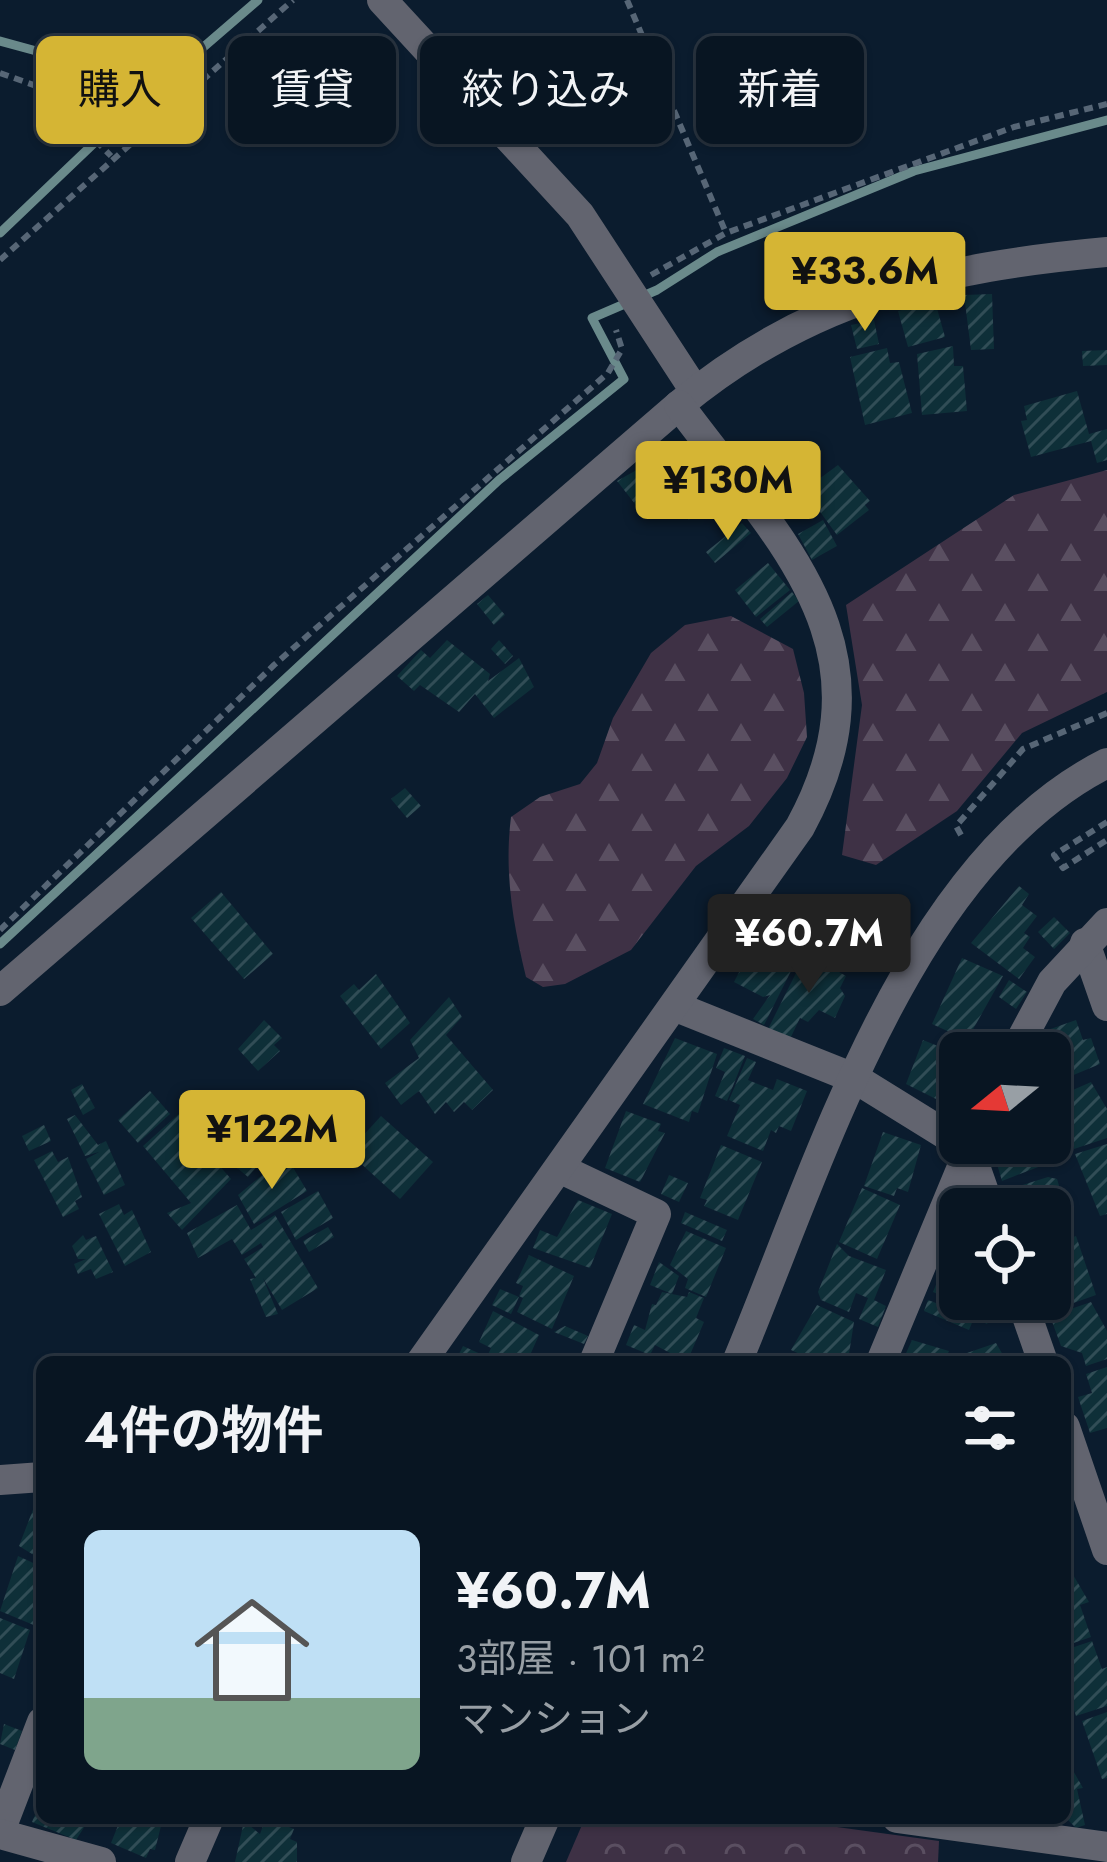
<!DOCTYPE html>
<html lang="ja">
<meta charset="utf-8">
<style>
body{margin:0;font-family:Jost,"Noto Sans JP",sans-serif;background:#111e2a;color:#f1f3f6;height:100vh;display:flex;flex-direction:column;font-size:45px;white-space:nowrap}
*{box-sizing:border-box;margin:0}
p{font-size:39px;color:#989fa5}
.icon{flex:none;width:66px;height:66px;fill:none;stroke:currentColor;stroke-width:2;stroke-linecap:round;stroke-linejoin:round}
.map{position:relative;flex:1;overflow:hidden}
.sheet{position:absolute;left:36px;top:1356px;width:1035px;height:468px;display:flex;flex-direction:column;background:#081522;border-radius:18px;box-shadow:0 3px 9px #0004,0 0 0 3px #293440}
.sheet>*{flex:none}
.hud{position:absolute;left:36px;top:36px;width:1035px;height:108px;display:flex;gap:24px}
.needle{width:78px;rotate:252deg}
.controls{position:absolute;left:939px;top:1032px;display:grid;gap:24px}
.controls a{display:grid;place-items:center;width:132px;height:132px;border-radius:18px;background:#081522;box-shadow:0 3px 9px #0004,0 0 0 3px #293440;font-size:60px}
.price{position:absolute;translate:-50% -102px;padding:0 27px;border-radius:12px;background:#d5b534;color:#111;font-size:39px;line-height:78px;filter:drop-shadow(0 3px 6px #0008)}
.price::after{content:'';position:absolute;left:50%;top:72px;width:36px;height:27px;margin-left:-18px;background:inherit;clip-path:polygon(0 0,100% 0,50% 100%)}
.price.current{background:#222;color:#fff}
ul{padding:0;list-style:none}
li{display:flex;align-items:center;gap:36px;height:300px;padding:0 48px}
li+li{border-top:3px solid #293440}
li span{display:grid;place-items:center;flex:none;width:336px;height:240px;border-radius:18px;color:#555}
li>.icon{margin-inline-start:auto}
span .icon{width:144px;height:144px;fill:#fffc;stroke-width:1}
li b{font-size:51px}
h2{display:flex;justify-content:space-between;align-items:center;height:144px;padding:0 48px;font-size:51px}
.chip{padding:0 42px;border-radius:18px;background:#081522;box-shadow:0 3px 9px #0004,0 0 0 3px #293440;font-size:42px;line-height:108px}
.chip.current{background:#d5b534;color:#111}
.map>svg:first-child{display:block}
.forest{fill:url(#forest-firs)}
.park{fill:url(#park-crowns)}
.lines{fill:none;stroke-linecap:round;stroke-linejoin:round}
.stream{stroke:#6a8a8b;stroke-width:9}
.building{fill:url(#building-hatch)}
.path{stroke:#576676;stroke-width:6;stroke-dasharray:9 6;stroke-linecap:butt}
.minor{stroke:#62646f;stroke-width:30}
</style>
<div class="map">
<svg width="1107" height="1862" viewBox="0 0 1107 1862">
<defs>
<pattern id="forest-firs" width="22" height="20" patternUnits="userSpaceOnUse" patternTransform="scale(3)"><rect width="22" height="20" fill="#3e3145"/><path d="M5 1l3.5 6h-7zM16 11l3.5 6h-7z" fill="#5a4f61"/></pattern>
<pattern id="park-crowns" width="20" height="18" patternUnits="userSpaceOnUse" patternTransform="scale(3)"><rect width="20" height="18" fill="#3e3145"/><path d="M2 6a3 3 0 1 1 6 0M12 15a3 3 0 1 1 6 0" fill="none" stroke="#5a4f61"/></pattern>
<pattern id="building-hatch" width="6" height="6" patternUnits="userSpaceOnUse" patternTransform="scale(3)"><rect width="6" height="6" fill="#0e2f38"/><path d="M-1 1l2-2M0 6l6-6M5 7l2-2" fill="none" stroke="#314d56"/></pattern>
</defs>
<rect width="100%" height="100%" fill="#0b1c2e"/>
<g class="forest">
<polygon points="1107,470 1107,692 1022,733 957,811 876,865 842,855 862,705 846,605 1014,495"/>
<path d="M731 616 793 649 804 693 807 737 787 778 749 826 696 866 631 950 565 984 543 987 526 977C513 923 504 873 511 817L540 797 580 784 597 763 613 718 651 653 685 625Z"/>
</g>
<polygon class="park" points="585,1818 771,1818 939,1841 938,1862 566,1862"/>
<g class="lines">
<g class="stream">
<polyline points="0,41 51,55 112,126 258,0"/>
<polyline points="0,233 112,126"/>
<polyline points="0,944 499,480 624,379 592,318 657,290 717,252 914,171 1107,120"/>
</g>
</g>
<g class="building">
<polygon points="992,294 994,349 971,350 964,295"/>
<polygon points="935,301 945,337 908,347 898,311"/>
<polygon points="874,320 879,344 857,349 851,325"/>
<polygon points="953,346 954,366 963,366 967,411 922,415 917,354"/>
<polygon points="887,348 890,363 899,362 912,413 865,425 850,357"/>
<polygon points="1107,350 1107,365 1083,366 1082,351"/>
<polygon points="1077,391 1089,434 1107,429 1107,460 1097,463 1091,441 1031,457 1021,421 1027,420 1024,406"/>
<polygon points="665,454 671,467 688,458 714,503 689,520 678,504 665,513 655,499 639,509 617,481"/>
<polygon points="838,465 870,501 865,505 869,510 837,535 804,490"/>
<polygon points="725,500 735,514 720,526 710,512"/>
<polygon points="823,520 837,546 812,560 798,534"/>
<polygon points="742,523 751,533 715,563 706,552"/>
<polygon points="768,563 790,590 756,617 735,590"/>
<polygon points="792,592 799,601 767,627 760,619"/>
<polygon points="488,595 505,615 494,625 477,604"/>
<polygon points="447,640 490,674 488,681 519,658 534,687 494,718 475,694 459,712 420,685 414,691 397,676 421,650 430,658"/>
<polygon points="499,640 513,656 505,664 491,649"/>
<polygon points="405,788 421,806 407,818 391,799"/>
<polygon points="1019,886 1029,894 1022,905 1037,916 1024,933 1030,937 1023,948 1035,957 1019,979 971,943"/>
<polygon points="221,892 273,954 244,979 191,918"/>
<polygon points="1054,917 1070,933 1054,949 1038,932"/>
<polygon points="756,939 796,961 764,1025 753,1019 770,995 763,997 734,982"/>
<polygon points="806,953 846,976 840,988 845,996 835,1018 819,1010 808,1022 800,1018 790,1039 768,1029"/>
<polygon points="962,958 1003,976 967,1040 932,1024"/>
<polygon points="376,974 410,1023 381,1049 340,996 354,984 359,990"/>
<polygon points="1009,980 1027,992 1016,1009 999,997"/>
<polygon points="449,997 462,1017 446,1035 493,1090 472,1110 464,1102 454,1112 446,1102 435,1114 419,1091 401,1105 385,1083 419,1058 410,1040"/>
<polygon points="264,1020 282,1038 274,1045 280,1051 258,1071 238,1049"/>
<polygon points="1076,1020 1083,1040 1091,1038 1100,1064 1052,1084 1050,1071 1055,1069 1042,1032"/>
<polygon points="675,1038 717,1054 698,1113 692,1111 689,1122 643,1104"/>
<polygon points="923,1040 960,1055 944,1103 906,1084"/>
<polygon points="724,1048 745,1056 727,1101 715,1096 725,1072 716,1068"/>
<polygon points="747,1058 756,1062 748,1080 773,1090 777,1079 807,1091 791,1131 779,1126 776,1133 771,1130 763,1151 727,1136 740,1105 729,1100"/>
<polygon points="1091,1082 1107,1109 1107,1138 1074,1149 1057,1097"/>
<polygon points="82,1084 95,1108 83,1115 71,1090"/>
<polygon points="150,1091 170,1114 138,1143 118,1120"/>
<polygon points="247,1101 285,1139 263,1163 224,1125"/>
<polygon points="182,1111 205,1138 199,1143 205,1148 193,1158 206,1150 231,1179 182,1230 167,1213 191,1203 143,1146"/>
<polygon points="626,1111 661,1124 658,1131 665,1133 640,1182 605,1168"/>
<polygon points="75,1115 98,1145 106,1141 125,1185 104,1195 86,1159 99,1152 85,1156 67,1119"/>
<polygon points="381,1116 433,1162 400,1199 348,1152"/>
<polygon points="349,1119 357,1127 340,1144 332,1136"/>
<polygon points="44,1125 51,1141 29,1151 22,1136"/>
<polygon points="883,1132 921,1145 908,1192 897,1188 894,1196 864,1186"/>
<polygon points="1001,1143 1048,1143 1054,1161 1002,1181 997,1164 1006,1161"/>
<polygon points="1107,1144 1107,1214 1100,1216 1075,1154"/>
<polygon points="721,1145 762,1162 738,1220 704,1206 707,1200 700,1198"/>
<polygon points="52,1151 58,1162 68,1157 82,1197 75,1201 79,1209 63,1217 34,1160"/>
<polygon points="248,1153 259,1164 248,1177 236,1167"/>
<polygon points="279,1161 283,1169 291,1164 307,1191 254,1224 238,1195"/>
<polygon points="669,1175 688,1183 679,1202 661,1194"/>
<polygon points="1048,1177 1057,1179 1065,1205 1057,1207 1066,1232 1050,1238 1050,1209 1016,1209 1010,1189"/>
<polygon points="862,1188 900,1205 877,1259 839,1242"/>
<polygon points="318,1191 333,1218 296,1240 281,1212"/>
<polygon points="578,1200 612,1214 590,1268 533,1248 540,1230 557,1237"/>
<polygon points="119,1204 124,1215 132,1210 151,1252 125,1266 99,1214"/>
<polygon points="237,1205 251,1230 275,1215 318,1288 282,1310 263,1278 278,1314 266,1317 250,1279 256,1278 244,1259 263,1247 261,1243 242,1255 232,1239 198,1258 187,1233"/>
<polygon points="685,1212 727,1230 722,1241 681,1223"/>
<polygon points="328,1227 334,1237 309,1252 303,1241"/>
<polygon points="686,1231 726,1248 706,1297 685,1288 688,1279 670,1265"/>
<polygon points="83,1235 86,1240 96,1236 113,1272 96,1279 91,1269 78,1274 74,1264 86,1259 78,1259 72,1246"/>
<polygon points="1076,1236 1096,1295 1051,1311 1050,1245"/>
<polygon points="837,1244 849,1256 886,1270 874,1300 886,1306 878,1327 859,1319 868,1298 856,1293 849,1312 821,1300 818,1292"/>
<polygon points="529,1255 574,1276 552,1329 517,1312 523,1298 519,1296 523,1286 516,1283"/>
<polygon points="659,1262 679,1276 672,1294 650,1285"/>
<polygon points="944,1265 960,1272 960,1299 998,1299 987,1324 974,1318 969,1330 924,1311 928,1300 936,1303 940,1295 933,1292"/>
<polygon points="500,1289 519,1297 511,1314 492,1305"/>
<polygon points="662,1292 687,1297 689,1292 704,1298 696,1318 704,1322 687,1362 655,1345 650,1355 626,1345 634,1325 645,1330 652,1304 656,1305"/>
<polygon points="1091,1302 1107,1331 1107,1359 1086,1366 1082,1353 1061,1346 1050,1316"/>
<polygon points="817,1305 854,1322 848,1360 817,1362 791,1350"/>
<polygon points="493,1311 539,1335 527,1362 455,1362 463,1346 487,1357 491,1348 479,1342"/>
<polygon points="565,1326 588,1336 584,1344 554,1332"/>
<polygon points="912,1340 949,1351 944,1362 902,1362"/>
<polygon points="996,1343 1007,1362 971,1362 967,1353"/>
<polygon points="1107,1367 1107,1428 1090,1433 1078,1397 1092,1393 1086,1374"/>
<polygon points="34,1507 42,1510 42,1560 19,1546"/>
<polygon points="18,1556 42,1567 42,1611 36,1626 0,1611"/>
<polygon points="1072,1573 1089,1602 1080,1605 1091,1637 1065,1646 1065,1576"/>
<polygon points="0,1618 30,1630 14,1679 0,1673"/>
<polygon points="1092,1641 1102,1669 1107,1667 1107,1706 1076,1716 1065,1682 1065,1650"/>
<polygon points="1107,1712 1107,1778 1102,1779 1082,1721"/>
<polygon points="4,1724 22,1731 15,1750 0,1744"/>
<polygon points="1071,1767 1083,1788 1077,1789 1085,1825 1076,1828 1065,1817 1065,1769"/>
<polygon points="42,1798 42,1818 90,1818 76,1840 32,1822"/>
<polygon points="121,1818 163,1818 155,1850 150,1849 146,1858 111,1843"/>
<polygon points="266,1818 294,1829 290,1839 297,1842 297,1862 235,1862 244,1821 260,1834"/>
</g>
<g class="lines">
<g class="path">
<polyline points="627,0 726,233"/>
<polyline points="0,73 45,89 111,156"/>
<polyline points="0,260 293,0"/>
<polyline points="651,275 726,233 1014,127 1107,104"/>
<polyline points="1107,822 1054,855 1063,868 1107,840"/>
<polyline points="961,835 956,826 1023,749 1107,713"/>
<polyline points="0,930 274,665 608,373 622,349 616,330"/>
</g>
<g class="minor">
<polyline points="382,0 580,215 695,391"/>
<polyline points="1085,943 1107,1006"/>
<path d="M0 991 679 405C809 297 942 267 1107 252"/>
<polyline points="674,1006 856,1079 969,1149 990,1209"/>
<polyline points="1014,1053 1052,982 1107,923"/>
<polyline points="561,1169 656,1214 594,1362"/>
<polyline points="1021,1299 1043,1362"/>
<path d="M421 1362 800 827C898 647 781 543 679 405"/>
<path d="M737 1362C819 1167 907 863 1107 763"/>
<polyline points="881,1362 972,1143"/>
<polyline points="1065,1427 1107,1550"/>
<polyline points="0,1480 42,1477"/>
<polyline points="897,1818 1107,1847"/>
<polyline points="0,1831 42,1722"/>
<polyline points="0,1834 101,1862"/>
<polyline points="190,1862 209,1818"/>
<polyline points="526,1862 545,1818"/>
</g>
</g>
</svg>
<div class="controls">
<a><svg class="needle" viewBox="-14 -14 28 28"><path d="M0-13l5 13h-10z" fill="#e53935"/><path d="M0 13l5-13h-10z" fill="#989fa5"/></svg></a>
<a><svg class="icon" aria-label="locate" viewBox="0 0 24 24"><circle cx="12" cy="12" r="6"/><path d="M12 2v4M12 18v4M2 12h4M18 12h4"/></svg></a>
</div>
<b class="price" style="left:865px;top:334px">¥33.6M</b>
<b class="price" style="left:728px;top:543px">¥130M</b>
<b class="price current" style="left:809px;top:996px">¥60.7M</b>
<b class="price" style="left:272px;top:1192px">¥122M</b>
<div class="hud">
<a class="chip current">購入</a>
<a class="chip">賃貸</a>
<a class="chip">絞り込み</a>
<a class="chip">新着</a>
</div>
<section class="sheet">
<h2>4件の物件<svg class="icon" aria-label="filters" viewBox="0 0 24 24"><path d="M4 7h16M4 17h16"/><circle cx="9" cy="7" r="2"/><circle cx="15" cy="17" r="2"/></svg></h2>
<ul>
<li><span style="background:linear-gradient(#bfe0f5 70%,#7fa58c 0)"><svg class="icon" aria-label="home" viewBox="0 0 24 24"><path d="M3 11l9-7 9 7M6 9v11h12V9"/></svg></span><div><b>¥60.7M</b><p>3部屋 · 101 m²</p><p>マンション</p></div></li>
</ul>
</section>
</div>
